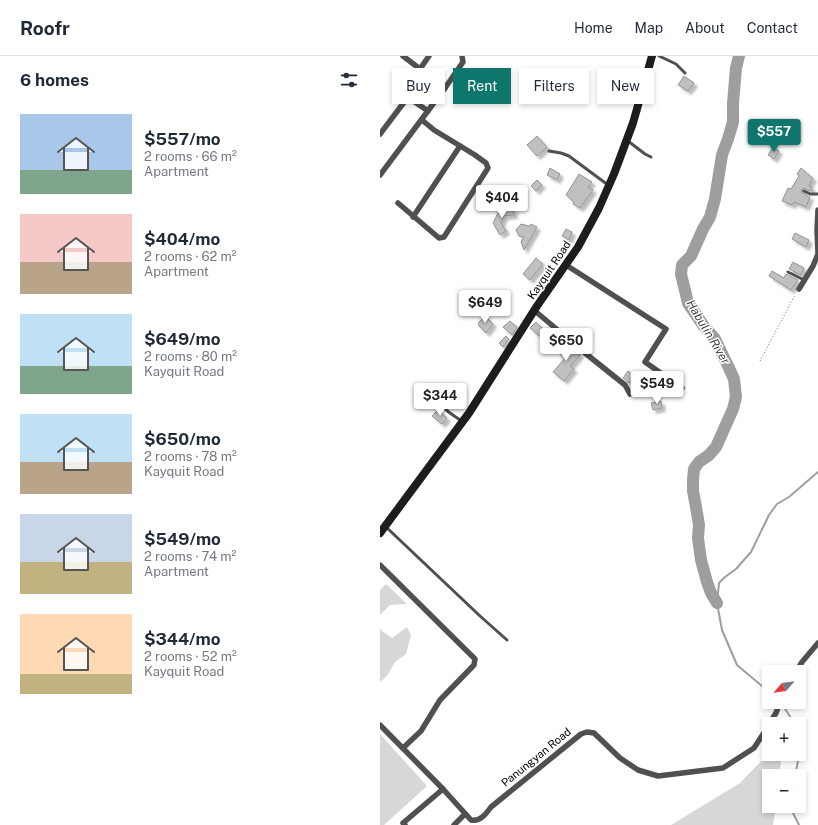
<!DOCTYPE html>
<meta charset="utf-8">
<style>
body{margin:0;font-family:"Public Sans",sans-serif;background:#f2f2f3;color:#1f2937;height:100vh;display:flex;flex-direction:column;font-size:15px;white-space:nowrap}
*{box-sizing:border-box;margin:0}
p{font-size:13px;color:#747a83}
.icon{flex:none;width:22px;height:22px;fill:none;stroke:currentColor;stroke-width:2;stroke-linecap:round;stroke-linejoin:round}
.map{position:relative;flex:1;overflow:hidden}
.side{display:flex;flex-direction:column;background:#fff;width:380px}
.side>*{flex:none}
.guide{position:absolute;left:12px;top:12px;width:366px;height:36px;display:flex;gap:8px}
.needle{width:26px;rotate:242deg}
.fabs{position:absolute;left:382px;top:609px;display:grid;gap:8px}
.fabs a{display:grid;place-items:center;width:44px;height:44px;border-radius:0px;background:#fff;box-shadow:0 2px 6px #0003;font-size:20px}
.price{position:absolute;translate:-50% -34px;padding:0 9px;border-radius:4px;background:#fff;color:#222;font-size:13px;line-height:26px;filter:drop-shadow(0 1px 2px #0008)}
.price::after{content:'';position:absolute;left:50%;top:24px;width:12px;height:9px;margin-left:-6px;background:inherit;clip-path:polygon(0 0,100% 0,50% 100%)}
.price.active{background:#0f766e;color:#fff}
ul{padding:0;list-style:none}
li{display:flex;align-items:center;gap:12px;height:100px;padding:0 20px}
li span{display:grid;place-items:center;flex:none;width:112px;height:80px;border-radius:0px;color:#555}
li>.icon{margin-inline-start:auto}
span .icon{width:48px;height:48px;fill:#fffc;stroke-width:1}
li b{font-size:17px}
h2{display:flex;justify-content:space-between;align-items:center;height:48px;padding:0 20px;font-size:17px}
.pill{padding:0 14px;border-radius:0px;background:#fff;box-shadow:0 2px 6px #0003;font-size:14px;line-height:36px}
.pill.active{background:#0f766e;color:#fff}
header{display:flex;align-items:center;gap:24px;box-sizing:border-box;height:56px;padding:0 20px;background:#fff;border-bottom:1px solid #e0e1e3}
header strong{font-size:19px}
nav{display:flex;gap:22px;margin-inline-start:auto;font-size:14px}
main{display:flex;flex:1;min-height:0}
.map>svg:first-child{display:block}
.green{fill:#d7d7d7}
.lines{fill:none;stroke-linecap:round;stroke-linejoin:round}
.stream{stroke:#9e9e9e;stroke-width:2}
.river{stroke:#9e9e9e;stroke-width:12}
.building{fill:#c0c0c0;stroke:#949494;filter:url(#shadow)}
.path{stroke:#727272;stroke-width:1;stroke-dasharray:1 2;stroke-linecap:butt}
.lane{stroke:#505050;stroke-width:3}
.street{stroke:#505050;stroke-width:5.5}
.secondary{stroke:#1d1d1d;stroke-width:8}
.labels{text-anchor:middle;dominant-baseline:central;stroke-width:3;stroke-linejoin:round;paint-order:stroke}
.street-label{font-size:11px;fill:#000;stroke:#fff}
.water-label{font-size:12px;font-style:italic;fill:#3f3f3f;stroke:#fff}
</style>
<header>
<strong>Roofr</strong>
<nav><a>Home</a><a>Map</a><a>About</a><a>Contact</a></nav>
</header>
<main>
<section class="side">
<h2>6 homes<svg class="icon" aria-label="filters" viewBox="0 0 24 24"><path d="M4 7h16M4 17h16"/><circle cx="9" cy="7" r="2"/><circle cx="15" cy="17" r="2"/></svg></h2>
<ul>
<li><span style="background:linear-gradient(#a9c7e8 70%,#7fa58c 0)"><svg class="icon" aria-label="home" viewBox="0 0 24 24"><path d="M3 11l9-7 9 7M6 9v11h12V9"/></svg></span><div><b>$557/mo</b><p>2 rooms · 66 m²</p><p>Apartment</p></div></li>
<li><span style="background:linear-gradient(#f6c9c9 60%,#b9a48a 0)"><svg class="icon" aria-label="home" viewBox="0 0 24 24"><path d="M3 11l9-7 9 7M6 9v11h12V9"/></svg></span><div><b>$404/mo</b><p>2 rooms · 62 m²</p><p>Apartment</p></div></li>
<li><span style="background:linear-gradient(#bfe0f5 65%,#7fa58c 0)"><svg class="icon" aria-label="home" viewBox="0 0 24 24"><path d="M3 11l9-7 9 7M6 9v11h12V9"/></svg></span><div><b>$649/mo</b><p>2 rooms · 80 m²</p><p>Kayquit Road</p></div></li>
<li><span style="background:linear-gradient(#bfe0f5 60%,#b9a48a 0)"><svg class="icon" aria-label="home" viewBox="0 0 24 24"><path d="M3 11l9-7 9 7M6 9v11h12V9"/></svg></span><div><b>$650/mo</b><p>2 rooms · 78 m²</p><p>Kayquit Road</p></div></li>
<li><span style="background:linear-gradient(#c9d6e8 60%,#c2b280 0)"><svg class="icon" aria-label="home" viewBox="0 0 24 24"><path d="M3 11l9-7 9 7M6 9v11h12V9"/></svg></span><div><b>$549/mo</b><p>2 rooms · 74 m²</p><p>Apartment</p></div></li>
<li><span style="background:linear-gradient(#ffd9b3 75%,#c2b280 0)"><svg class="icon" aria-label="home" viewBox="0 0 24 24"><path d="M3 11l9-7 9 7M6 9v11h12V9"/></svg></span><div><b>$344/mo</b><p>2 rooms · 52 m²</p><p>Kayquit Road</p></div></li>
</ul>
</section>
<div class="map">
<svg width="438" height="769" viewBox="0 0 438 769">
<defs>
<filter id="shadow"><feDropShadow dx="3.5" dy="3.5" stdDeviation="1" flood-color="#0004"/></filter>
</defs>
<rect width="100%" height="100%" fill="#fff"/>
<g class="green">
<polygon points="6,528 27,548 10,549 0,559 0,534"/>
<polygon points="27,571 31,579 26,598 15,606 7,620 0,626 0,572 2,575 12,582"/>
<polygon points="0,678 47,730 4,769 0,769"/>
<polygon points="389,697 402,698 399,720 389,720 389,750 396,750 393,769 291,769 360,727"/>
</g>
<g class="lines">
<g class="stream">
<polyline points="389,636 357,609 342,574 337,547 339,527 345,521 356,513 371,496 389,459 397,448 409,441 438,416"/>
<polyline points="401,647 415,668"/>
<polyline points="415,720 423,680 419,674"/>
<polyline points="410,750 410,751 419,769"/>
</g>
<polyline class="river" points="337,547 331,537 327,526 321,504 318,482 319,469 316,451 313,435 313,424 314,413 319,406 329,399 336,391 353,353 356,341 354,323 349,312 335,283 323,269 308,247 301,218 302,209 311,200 323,173 330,161 335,143 342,99 348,83 353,66 353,47 356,12 359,0"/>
</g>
<g class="building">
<polygon points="304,20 314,27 308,35 298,29"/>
<polygon points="157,80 167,91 157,100 147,89"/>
<polygon points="393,91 399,95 394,103 388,99"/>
<polygon points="170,112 180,118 177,124 167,119"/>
<polygon points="421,112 426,116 425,116 433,122 429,129 432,132 430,135 424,132 421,134 422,137 430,141 426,151 414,146 412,149 402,145 408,132 411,133 419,120 417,118"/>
<polygon points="199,118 212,126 208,131 213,134 200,152 193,148 194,146 186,139"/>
<polygon points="157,124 162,129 156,135 151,130"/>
<polygon points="120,153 134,153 134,159 124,160 121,167 126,175 120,179 113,167"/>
<polygon points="141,168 149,170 151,168 157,171 144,194 141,186 144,181 139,180 136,174"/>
<polygon points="186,173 192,176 189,184 182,180"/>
<polygon points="415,177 429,184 426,191 412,183"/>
<polygon points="156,202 163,208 150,224 143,218"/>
<polygon points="413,206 424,212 421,219 409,213"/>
<polygon points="392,215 404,222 406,218 418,224 411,234 389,220"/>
<polygon points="105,260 113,268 106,277 99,270 99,269 98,267"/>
<polygon points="130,265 137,271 132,279 123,271"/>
<polygon points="156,266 164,274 159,280 150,272"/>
<polygon points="126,280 129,283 123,291 119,287"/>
<polygon points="186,287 200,299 190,310 194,313 184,325 173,316 185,302 178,296"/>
<polygon points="248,315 255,320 249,327 243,322"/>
<polygon points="281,345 282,352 273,354 271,347"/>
<polygon points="58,354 67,362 62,368 52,360"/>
</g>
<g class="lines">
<polyline class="path" points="380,305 415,239"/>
<g class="lane">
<polyline points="279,0 296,8 305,17"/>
<polyline points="248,85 265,98 271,101"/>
<polyline points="169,95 181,97 189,100 228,129"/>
<polyline points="424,135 430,138 438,138"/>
<polyline points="408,216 424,224"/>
<polyline points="58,347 70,357 83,366"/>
<polyline points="6,471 100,560 127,584"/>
</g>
<g class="street">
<polyline points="23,0 40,13"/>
<polyline points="49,0 40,13 65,32"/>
<polyline points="0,78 25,45 29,42 48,55"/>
<polyline points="0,119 65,32 83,6 82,0"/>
<polyline points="18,147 59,182 64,181 108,112 106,107 95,99 54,74 42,64"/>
<polyline points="33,161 80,90"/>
<polyline points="186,209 286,273 265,306 302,332"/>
<polyline points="419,233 433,210 438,198 437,174 438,154"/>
<polyline points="155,255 205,297 245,329 250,338"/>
<polyline points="0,509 95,603 94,609 60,644 41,675 23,692"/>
<polyline points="416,616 422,606 438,587"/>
<polyline points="389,668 396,657 400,646"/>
<path d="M0 669 63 733 91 764C100 766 106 758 111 751L201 678 207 676 214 677 240 702 258 714 278 720 343 712 374 692 389 669"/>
<polyline points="25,769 23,767 63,733"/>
<polyline points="74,769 85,758"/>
</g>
<polyline class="secondary" points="0,477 89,357 157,250 198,191 219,152 234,118 253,67 272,0"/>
</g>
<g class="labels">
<g class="street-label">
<text transform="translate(169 214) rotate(-56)">Kayquit Road</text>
<text transform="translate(156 701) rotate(-39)">Panungyan Road</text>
</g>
<g class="water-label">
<text transform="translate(328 276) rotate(59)">Habulin River</text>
</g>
</g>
</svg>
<div class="fabs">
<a><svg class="needle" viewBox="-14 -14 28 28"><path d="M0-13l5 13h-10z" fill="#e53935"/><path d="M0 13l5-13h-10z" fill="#747a83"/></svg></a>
<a>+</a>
<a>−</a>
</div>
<b class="price active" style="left:394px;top:97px">$557</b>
<b class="price" style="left:122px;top:163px">$404</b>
<b class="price" style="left:105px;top:268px">$649</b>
<b class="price" style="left:186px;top:306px">$650</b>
<b class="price" style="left:277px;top:349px">$549</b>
<b class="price" style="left:60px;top:361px">$344</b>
<div class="guide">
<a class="pill">Buy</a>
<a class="pill active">Rent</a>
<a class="pill">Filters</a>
<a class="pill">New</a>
</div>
</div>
</main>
